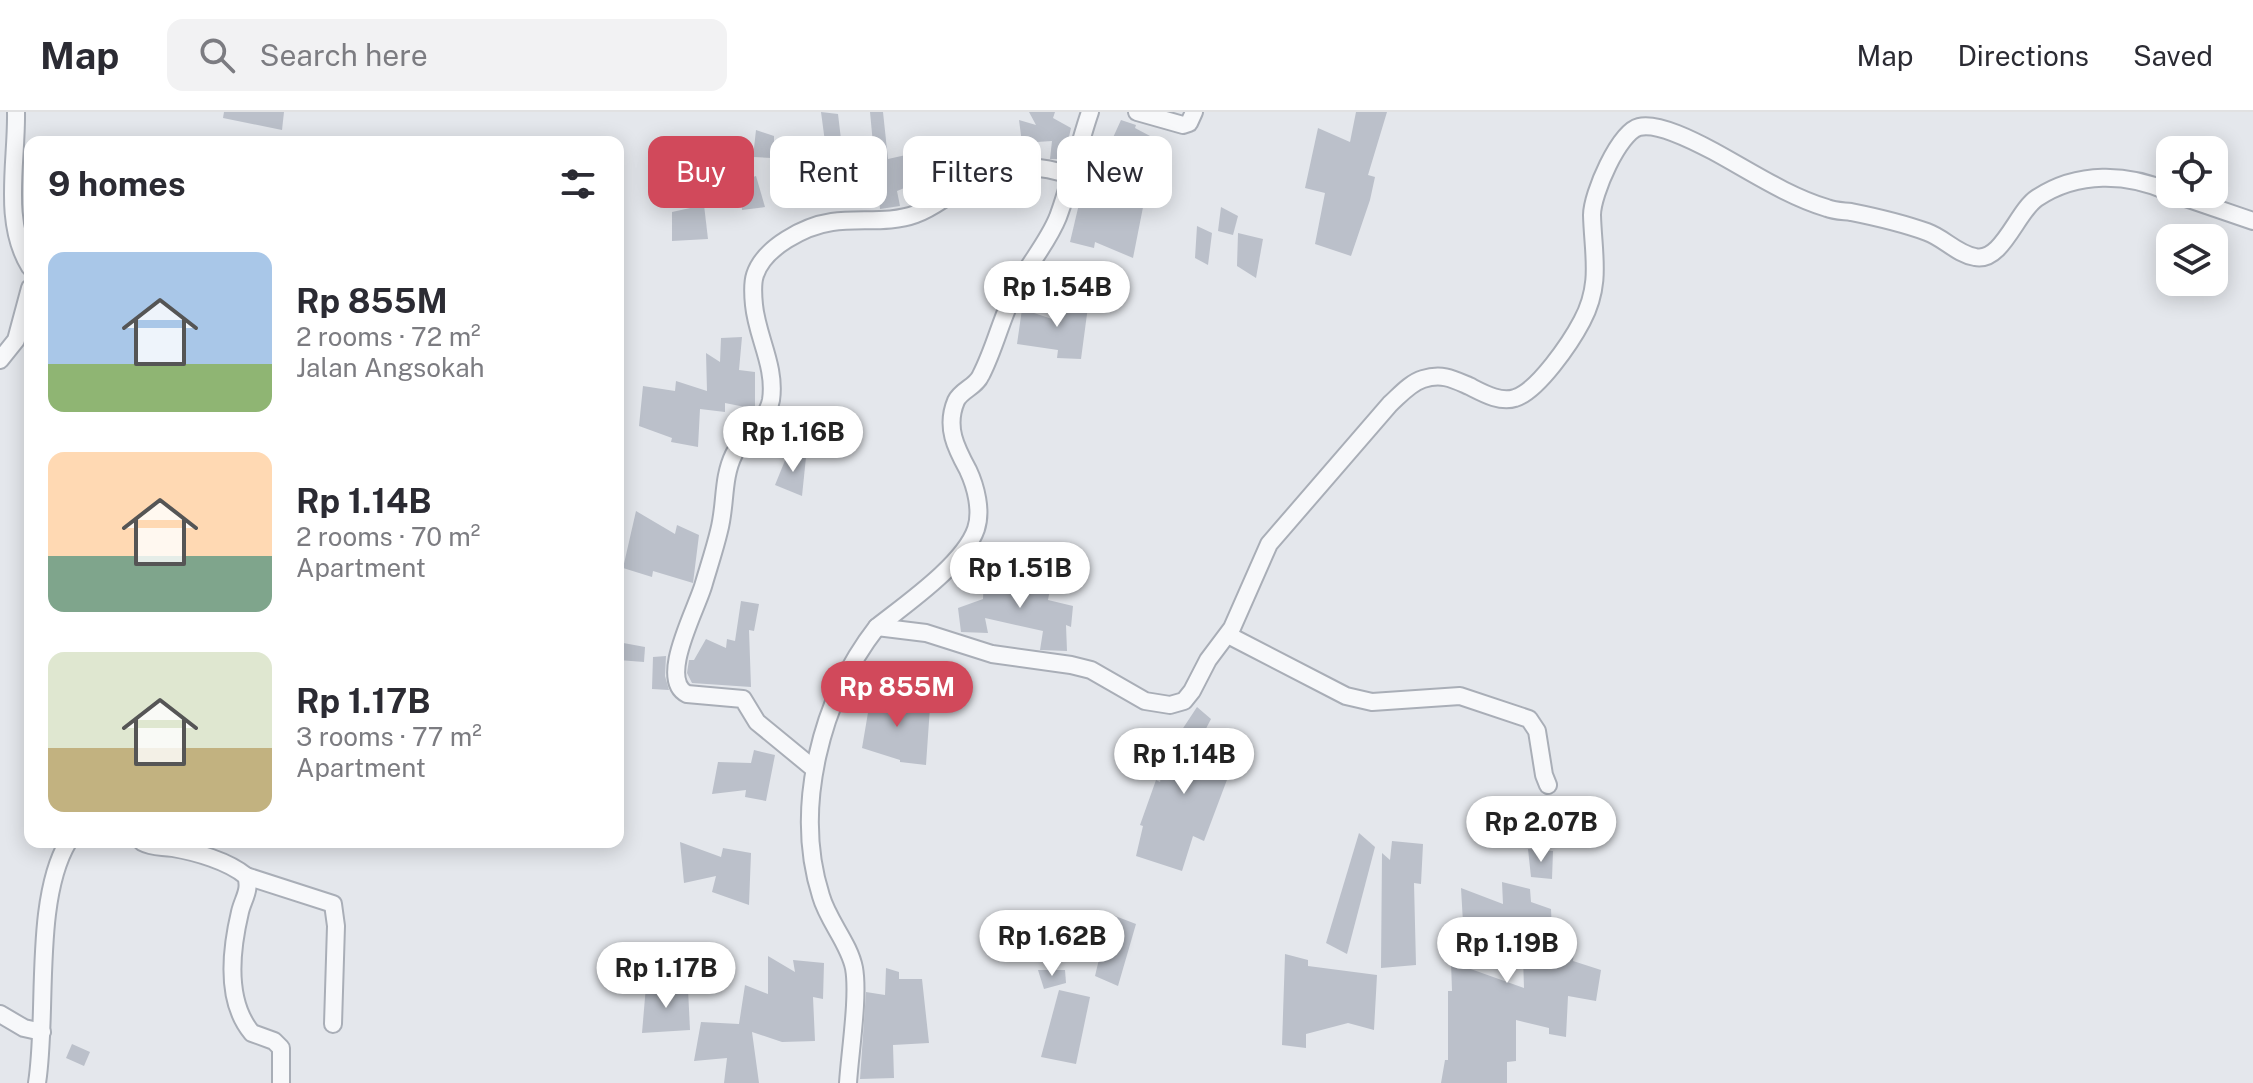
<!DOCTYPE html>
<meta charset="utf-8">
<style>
body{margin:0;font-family:"Public Sans",sans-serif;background:#f2f2f3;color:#2b2b33;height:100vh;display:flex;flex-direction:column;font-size:30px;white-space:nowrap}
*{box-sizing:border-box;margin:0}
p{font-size:26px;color:#7c7c81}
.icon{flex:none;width:44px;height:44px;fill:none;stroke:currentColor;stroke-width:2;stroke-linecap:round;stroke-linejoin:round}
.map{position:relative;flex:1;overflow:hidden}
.sheet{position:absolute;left:24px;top:24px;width:600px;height:712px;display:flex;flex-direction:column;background:#fff;border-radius:16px;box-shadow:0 4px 20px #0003}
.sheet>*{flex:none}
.hud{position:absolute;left:648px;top:24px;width:760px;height:72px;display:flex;gap:16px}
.buttons{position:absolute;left:2156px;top:24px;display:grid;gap:16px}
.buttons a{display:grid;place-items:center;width:72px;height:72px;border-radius:16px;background:#fff;box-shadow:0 4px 20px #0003;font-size:40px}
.price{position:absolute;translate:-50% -68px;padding:0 18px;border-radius:28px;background:#fff;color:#222;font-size:26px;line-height:52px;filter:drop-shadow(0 2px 4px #0008)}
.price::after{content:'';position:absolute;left:50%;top:48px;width:24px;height:18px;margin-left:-12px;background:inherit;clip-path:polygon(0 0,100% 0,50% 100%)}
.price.on{background:#d1495b;color:#fff}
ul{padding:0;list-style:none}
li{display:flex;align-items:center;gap:24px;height:200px;padding:0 24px}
li span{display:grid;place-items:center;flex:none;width:224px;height:160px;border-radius:16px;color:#555}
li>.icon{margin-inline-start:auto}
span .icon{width:96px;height:96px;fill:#fffc;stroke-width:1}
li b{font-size:34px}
h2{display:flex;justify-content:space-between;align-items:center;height:96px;padding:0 24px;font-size:34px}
.pill{padding:0 28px;border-radius:16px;background:#fff;box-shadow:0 4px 20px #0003;font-size:28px;line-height:72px}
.pill.on{background:#d1495b;color:#fff}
header{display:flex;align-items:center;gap:48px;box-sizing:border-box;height:112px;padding:0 40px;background:#fff;border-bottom:2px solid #e1e1e2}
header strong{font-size:38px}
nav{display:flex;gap:44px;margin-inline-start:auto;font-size:28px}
.search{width:560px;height:72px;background:#f2f2f3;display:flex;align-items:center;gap:20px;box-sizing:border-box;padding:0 28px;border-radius:16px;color:#7c7c81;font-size:30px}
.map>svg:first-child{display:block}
.building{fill:#bbc0ca}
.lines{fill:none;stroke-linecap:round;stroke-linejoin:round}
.minor-casing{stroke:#a9aeb7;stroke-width:20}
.minor{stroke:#f7f8fa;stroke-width:16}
</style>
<header>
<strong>Map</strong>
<div class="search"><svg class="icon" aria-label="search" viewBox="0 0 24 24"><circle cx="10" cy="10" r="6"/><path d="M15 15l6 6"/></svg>Search here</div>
<nav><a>Map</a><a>Directions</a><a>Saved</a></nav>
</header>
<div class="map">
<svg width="2253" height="971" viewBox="0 0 2253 971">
<rect width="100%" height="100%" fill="#e4e7ec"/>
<g class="building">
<polygon points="224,0 284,0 282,18 223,6"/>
<polygon points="821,0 838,2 843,44 875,53 870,0 883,0 888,47 906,43 914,72 897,79 900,94 880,97 878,80 852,78 853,90 797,95 792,54 809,48 753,45 756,18 774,24 774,32 825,30"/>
<polygon points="1029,0 1055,0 1053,6 1071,16 1064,47 1050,47 1052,29 1022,31 1019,8 1036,13"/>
<polygon points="1356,0 1387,0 1368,63 1375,65 1370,88 1351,144 1315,132 1325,81 1305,76 1318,16 1350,30"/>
<polygon points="1121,8 1136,13 1135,16 1167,33 1158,79 1147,75 1133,146 1095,130 1094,136 1070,130 1079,92 1094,95 1094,53 1090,52 1097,24 1111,30"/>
<polygon points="756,64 765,95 742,98 741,69"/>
<polygon points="704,93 708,127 672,129 672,100"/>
<polygon points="1221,95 1238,104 1233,123 1218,119"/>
<polygon points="1197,114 1212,121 1208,153 1195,146"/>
<polygon points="1238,121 1263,127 1256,166 1237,154"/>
<polygon points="1066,179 1089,187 1081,247 1057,246 1058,238 1017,232 1022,197 1061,210"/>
<polygon points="742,225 739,258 755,260 755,297 725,291 725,300 700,297 698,335 671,330 672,326 639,314 643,274 675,279 676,269 707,279 706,241 720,250 721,226"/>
<polygon points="768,317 781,318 779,344 765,340"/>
<polygon points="788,341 806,345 802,384 775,373"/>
<polygon points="636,399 675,422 677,413 699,423 693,471 653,459 652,465 623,456"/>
<polygon points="1016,463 1026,467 1051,472 1048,488 1073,494 1071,515 1066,513 1067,539 1040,538 1043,519 985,506 988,521 961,520 958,496 983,487 984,466"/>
<polygon points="741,489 759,492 754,519 749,518 751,575 692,571 687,561 689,548 694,548 706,527 726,536 727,527 735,529"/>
<polygon points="618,530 645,535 644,550 618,548"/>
<polygon points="666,544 665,564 669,578 652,577 653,545"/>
<polygon points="872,577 894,581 893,591 930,595 926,653 900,650 900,648 862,636"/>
<polygon points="1197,595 1211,607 1198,632 1237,641 1204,729 1193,724 1182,759 1136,744 1143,714 1140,713 1156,668 1160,670 1166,642"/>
<polygon points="754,638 775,643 766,689 745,685 746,678 712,682 718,650 751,651"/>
<polygon points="1359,721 1375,735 1347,842 1326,831"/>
<polygon points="1392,729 1423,732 1421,772 1414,771 1416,853 1381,856 1382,741 1390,748"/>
<polygon points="680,730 721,745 723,736 751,741 749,793 712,780 716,764 684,771"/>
<polygon points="1528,737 1553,739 1552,767 1531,765"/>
<polygon points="1502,770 1530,777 1531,790 1551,797 1553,839 1574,841 1573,849 1601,858 1596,889 1568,884 1566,925 1549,922 1549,916 1516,908 1516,949 1507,950 1507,971 1441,971 1445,948 1448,948 1448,879 1452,879 1451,850 1524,876 1523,845 1451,841 1451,808 1463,811 1461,776 1503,792"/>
<polygon points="1110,802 1136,812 1118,874 1095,864 1100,843 1071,842 1076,814 1106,818"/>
<polygon points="1285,842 1308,848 1308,854 1377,863 1374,918 1348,911 1306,922 1306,936 1282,933"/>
<polygon points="768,844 795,860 793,848 824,851 823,887 813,885 815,929 782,930 752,920 759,971 724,971 727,946 694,949 701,910 739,912 745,873 768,882"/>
<polygon points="886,856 899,860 899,867 922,867 929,931 893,933 894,966 860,967 866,880 885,883"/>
<polygon points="1038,858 1065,858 1066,871 1044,877"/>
<polygon points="646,874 688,877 690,918 642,921"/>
<polygon points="1059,878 1090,885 1076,952 1041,945"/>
<polygon points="72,932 90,940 84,954 66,946"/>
</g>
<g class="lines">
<g class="minor-casing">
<g id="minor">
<path d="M16 0C17 50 2 110 30 155"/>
<polyline points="1137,0 1183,13 1189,11 1194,0"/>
<polyline points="2174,82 2253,109"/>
<polyline points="0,248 16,228 30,176"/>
<path d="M877 515 926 521 992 542 1071 553 1091 558 1145 589 1170 593 1184 589 1192 579 1208 548 1232 516 1269 432 1390 292C1400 283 1410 271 1423 267 1442 261 1453 267 1469 274 1483 281 1500 291 1515 286 1538 279 1571 230 1582 209 1602 172 1593 142 1592 103 1592 82 1619 20 1639 15 1658 10 1696 30 1713 39 1750 59 1787 84 1827 96 1834 99 1843 99 1851 100 1876 105 1902 111 1927 120 1944 126 1957 142 1975 145 2002 151 2017 99 2037 86 2078 59 2127 61 2170 80"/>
<polyline points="1228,523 1346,584 1372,590 1460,584 1529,607 1537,619 1544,663 1548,673"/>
<path d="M813 656 757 610 743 587 687 582C657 567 698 495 704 471 709 454 715 436 719 419 726 393 722 366 734 342 744 323 767 309 771 288 776 254 757 225 754 193 753 183 752 172 755 163 764 135 805 114 832 110 860 106 889 112 916 102 931 97 944 86 958 78 999 54 1027 48 1073 64"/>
<path d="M142 730C153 736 161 734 173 736 196 740 228 749 246 764 251 778 243 787 240 800 231 838 225 889 252 921L274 929 281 936V971"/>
<polyline points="246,764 333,792 336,814 333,912"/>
<polyline points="0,902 24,916 42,920"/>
<path d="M37 971C48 902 33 789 68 730"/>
<path d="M848 971C850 940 859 884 854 856 849 831 828 809 821 784 793 696 821 587 877 515 906 492 964 452 976 417 982 399 976 375 968 358 956 336 945 315 956 289 961 278 976 275 981 263 996 234 1002 202 1018 173 1030 150 1048 130 1058 105 1071 70 1078 35 1090 0"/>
</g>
</g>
<use href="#minor" class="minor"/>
</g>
</svg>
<div class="buttons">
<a><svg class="icon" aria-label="locate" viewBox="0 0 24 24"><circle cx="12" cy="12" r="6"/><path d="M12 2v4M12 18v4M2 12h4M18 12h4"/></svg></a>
<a><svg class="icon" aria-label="layers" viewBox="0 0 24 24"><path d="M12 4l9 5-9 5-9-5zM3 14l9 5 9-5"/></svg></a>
</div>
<b class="price" style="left:1057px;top:217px">Rp 1.54B</b>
<b class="price" style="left:793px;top:362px">Rp 1.16B</b>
<b class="price" style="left:1020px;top:498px">Rp 1.51B</b>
<b class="price on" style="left:897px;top:617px">Rp 855M</b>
<b class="price" style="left:1184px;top:684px">Rp 1.14B</b>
<b class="price" style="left:1541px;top:752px">Rp 2.07B</b>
<b class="price" style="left:1052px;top:866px">Rp 1.62B</b>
<b class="price" style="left:1507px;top:873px">Rp 1.19B</b>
<b class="price" style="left:666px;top:898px">Rp 1.17B</b>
<div class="hud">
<a class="pill on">Buy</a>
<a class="pill">Rent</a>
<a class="pill">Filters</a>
<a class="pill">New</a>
</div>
<section class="sheet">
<h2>9 homes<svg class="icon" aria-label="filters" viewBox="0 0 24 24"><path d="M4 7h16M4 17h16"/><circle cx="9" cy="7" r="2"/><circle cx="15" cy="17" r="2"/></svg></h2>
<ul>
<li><span style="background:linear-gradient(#a9c7e8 70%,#8fb573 0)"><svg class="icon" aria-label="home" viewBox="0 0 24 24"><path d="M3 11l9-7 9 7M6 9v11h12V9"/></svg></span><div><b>Rp 855M</b><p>2 rooms · 72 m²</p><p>Jalan Angsokah</p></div></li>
<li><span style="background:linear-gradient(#ffd9b3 65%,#7fa58c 0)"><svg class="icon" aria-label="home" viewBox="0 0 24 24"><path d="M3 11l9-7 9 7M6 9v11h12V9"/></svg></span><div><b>Rp 1.14B</b><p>2 rooms · 70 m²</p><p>Apartment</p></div></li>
<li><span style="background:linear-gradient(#dfe7d0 60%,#c2b280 0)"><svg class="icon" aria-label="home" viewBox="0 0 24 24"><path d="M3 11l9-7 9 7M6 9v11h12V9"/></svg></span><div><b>Rp 1.17B</b><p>3 rooms · 77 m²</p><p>Apartment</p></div></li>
</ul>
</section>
</div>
